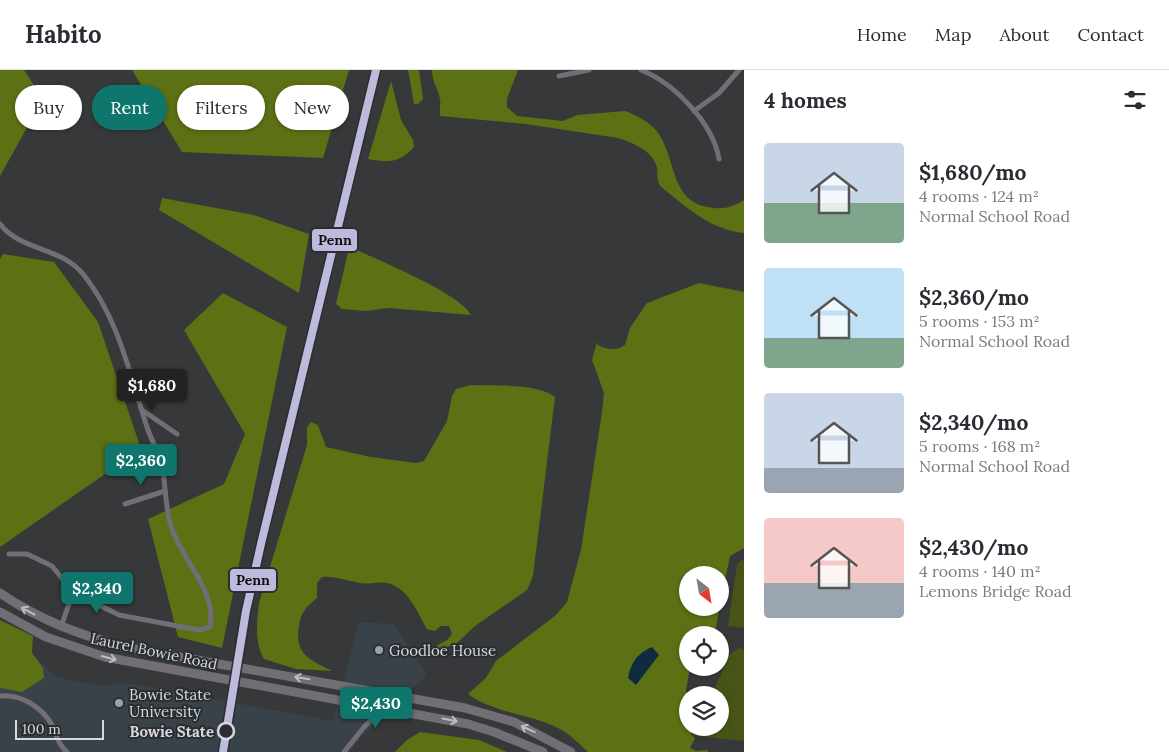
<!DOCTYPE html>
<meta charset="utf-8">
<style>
body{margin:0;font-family:Lora,serif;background:#f2f2f3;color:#2b2b33;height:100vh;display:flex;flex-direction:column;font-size:19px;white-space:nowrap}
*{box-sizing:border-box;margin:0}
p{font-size:16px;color:#7c7c81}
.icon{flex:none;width:28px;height:28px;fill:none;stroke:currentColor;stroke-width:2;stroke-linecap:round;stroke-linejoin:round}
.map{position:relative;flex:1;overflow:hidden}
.panel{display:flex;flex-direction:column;background:#fff;width:425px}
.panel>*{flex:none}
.banner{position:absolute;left:15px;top:15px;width:475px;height:45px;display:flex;gap:10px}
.needle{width:32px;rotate:149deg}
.tools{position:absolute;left:679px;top:496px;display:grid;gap:10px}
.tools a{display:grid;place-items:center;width:50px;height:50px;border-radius:50%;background:#fff;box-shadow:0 1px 4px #0004;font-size:25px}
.scale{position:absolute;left:15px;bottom:12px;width:89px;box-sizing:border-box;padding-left:5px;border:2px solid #d6d9db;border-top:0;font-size:14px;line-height:18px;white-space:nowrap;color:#d6d9db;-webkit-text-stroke:4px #2a2e32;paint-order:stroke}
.price{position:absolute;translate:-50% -42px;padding:0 11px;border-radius:5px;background:#0f766e;color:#fff;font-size:16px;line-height:32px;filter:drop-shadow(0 1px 2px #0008)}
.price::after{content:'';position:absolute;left:50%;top:30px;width:15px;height:11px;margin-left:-8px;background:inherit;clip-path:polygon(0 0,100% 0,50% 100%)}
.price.on{background:#222;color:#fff}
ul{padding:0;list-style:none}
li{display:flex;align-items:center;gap:15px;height:125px;padding:0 20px}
li span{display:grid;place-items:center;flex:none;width:140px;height:100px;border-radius:5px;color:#555}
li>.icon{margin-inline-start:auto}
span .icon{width:60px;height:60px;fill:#fffc;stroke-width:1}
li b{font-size:21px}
h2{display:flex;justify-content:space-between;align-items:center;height:60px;padding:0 20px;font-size:21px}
.tag{padding:0 18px;border-radius:22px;background:#fff;box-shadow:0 1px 4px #0004;font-size:18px;line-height:45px}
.tag.on{background:#0f766e;color:#fff}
header{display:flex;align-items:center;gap:30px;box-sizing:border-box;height:70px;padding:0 25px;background:#fff;border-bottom:1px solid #e1e1e2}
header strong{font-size:24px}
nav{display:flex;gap:28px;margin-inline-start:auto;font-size:18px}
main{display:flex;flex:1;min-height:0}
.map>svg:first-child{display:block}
.built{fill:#394249}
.green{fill:#465516}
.forest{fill:#5c7014}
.water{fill:#0f2c3e}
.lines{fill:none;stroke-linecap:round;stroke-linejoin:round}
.street{stroke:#726e76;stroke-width:5}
.primary{stroke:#726e76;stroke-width:9}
.rail-1-casing{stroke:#2a2e32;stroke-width:11}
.rail-1{stroke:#bdbadc;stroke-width:8}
.oneway{stroke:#bdbec2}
.poi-dot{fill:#9ea1a3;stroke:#2a2e32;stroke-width:2}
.stop-dot{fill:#2a2e32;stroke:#d6d9db;stroke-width:2.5}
.labels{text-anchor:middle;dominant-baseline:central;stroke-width:4;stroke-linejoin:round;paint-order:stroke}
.poi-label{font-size:15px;fill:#d6d9db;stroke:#2a2e32;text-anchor:start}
.street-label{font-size:15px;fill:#d6d9db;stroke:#2a2e32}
.stop-label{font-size:15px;font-weight:bold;fill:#d6d9db;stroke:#2a2e32;text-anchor:end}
.line-badge{stroke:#2a2e32;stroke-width:2}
.pale-badge-label{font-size:14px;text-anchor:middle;font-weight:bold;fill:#111}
</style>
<header>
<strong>Habito</strong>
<nav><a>Home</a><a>Map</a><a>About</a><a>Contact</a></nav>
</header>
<main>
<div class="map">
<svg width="744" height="682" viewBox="0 0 744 682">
<rect width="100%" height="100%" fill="#36383a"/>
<polygon class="built" points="0,552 56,607 102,616 127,613 333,651 359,552 394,554 427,605 363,665 349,682 0,682"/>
<g class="green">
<polygon points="742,490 744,491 744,558 728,556 737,494"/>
<polygon points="739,578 744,580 744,671 694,666 698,658 720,658 720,625 712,625 730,584"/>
</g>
<g class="forest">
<polygon points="0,0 24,0 43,29 0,106"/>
<polygon points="132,0 349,0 323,88 182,82"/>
<polygon points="408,0 419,0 423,29 418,34 414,34"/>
<path d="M432 0H518L507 29V37L517 46 563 51 577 45 625 41C634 44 647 51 654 58 677 82 668 131 708 137 722 140 731 138 744 130V163C710 160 687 137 661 117 656 110 658 105 657 97 652 80 633 73 618 68L526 54 440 46C439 40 441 35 440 29 438 18 432 12 432 0Z"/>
<path d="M391 11 401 50 413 70 414 77C399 93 389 93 368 89Z"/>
<polygon points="162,128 254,145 309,164 299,223 159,140"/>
<path d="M355 179C379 191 460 223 471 245L389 238 366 241 342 239 336 234 348 182Z"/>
<polygon points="3,184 54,192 98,252 141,379 0,477 0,189"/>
<path d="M699 213 744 222V478L730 486 720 533V505H688V538H719L715 565H688V598H690L686 620 688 658H693L691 664 695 668 690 678 696 681 707 680 708 682H588C581 676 573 667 565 662 535 643 496 645 468 624L486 608 496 591 556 545 567 532 581 480 602 342 604 323 592 290 597 272 598 275C607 280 617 281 625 275L630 258 647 233Z"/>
<polygon points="223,223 287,257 222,578 178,567 148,449 224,414 245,364 184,260"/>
<path d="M471 315C494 316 538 313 555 327L533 506 527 520 475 556 457 573 442 579 434 577 447 570 452 564 449 556H441L435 561 427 559C417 542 409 519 388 513 379 511 369 515 360 513 348 511 335 506 322 507L317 513V528C306 537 301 542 299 556 294 584 310 590 332 601L296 599 264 589C254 572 257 552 259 533L307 375V358L311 352 318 355 326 377 371 387 416 393 424 391 447 351 452 326 456 319Z"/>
<polygon points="0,550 33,566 32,583 43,598 44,608 22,622 0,618"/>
<polygon points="420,662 479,670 507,682 395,682 407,670"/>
</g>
<path class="water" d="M652 577 659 585 636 615 628 608C631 592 637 584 652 577Z"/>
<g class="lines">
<g class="street">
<path d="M641 0C674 13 713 53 719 89"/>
<polyline points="559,6 589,0"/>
<polyline points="694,41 719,23 739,0"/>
<path d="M0 154C21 181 61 177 83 204 118 247 129 302 146 354 150 368 159 382 162 396 166 416 165 437 171 456 181 490 217 519 210 557L199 560 119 545 73 522 52 496 27 484H9"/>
<polyline points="142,340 177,364"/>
<polyline points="125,434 165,421"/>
<polyline points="61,557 73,522"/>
<path d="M0 626C21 624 42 637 52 655 57 666 58 674 67 682"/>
<polyline points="344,682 364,657 396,626"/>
</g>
<g class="primary">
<path d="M0 523C41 551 82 566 130 578L465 638 514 652 571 682"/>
<polyline points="0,542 46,567 105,587 468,654 494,662 543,682"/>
</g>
<g class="rail-1-casing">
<polyline id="rail-1" points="223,682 246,541 261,474 376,0"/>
</g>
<use href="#rail-1" class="rail-1"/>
</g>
<defs><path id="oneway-shaft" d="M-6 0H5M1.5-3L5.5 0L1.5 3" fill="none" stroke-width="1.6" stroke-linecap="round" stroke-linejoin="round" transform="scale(1.25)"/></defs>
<g class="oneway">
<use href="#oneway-shaft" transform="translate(28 541) rotate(-152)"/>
<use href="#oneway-shaft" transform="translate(109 588) rotate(15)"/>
<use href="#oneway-shaft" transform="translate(302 608) rotate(-170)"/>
<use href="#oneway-shaft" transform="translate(450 650) rotate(11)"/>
<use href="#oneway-shaft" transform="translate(528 659) rotate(-156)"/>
</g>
<g class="poi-dot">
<circle cx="379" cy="580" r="5"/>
<circle cx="119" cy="633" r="5"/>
</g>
<circle class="stop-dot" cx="226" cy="661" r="8"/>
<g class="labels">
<g class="poi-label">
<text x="389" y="580">Goodloe House</text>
<text x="129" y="624">Bowie State<tspan x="129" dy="17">University</tspan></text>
</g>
<g class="street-label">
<text transform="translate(154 581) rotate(12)">Laurel Bowie Road</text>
</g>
<g class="stop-label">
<text x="214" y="661">Bowie State</text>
</g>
</g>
<g class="line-badge">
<rect x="311" y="158" width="47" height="24" rx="5" fill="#bdbadc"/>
<rect x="229" y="498" width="48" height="24" rx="5" fill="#bdbadc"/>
</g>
<g class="pale-badge-label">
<text x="335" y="175">Penn</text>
<text x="253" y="515">Penn</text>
</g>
</svg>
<div class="tools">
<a><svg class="needle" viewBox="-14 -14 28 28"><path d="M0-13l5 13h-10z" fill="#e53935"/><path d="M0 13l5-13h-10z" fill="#7c7c81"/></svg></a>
<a><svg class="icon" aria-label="locate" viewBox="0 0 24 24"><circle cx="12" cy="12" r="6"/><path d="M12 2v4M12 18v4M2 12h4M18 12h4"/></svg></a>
<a><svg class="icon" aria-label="layers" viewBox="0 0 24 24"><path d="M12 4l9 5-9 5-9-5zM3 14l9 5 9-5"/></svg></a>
</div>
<div class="scale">100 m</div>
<b class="price on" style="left:152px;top:341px">$1,680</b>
<b class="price" style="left:141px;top:416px">$2,360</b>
<b class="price" style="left:97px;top:544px">$2,340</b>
<b class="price" style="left:376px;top:659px">$2,430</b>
<div class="banner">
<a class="tag">Buy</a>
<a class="tag on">Rent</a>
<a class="tag">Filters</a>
<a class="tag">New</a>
</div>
</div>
<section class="panel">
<h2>4 homes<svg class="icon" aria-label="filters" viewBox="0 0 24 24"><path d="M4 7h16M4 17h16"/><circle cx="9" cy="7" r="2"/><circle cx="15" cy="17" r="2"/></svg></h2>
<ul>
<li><span style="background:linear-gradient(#c9d6e8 60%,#7fa58c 0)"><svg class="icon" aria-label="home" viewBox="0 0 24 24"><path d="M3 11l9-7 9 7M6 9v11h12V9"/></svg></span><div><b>$1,680/mo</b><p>4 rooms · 124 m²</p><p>Normal School Road</p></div></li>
<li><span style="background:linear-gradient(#bfe0f5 70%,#7fa58c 0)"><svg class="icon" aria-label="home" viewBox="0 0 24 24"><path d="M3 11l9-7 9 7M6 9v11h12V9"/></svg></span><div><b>$2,360/mo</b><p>5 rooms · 153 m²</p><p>Normal School Road</p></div></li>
<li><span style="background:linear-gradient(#c9d6e8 75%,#9aa5b1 0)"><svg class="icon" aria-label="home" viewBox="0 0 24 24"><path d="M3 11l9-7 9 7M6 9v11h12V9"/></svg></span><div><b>$2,340/mo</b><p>5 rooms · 168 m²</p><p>Normal School Road</p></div></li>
<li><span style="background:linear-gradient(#f6c9c9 65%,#9aa5b1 0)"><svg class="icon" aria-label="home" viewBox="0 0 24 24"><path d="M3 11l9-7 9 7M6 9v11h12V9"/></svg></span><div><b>$2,430/mo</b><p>4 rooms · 140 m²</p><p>Lemons Bridge Road</p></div></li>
</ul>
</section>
</main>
